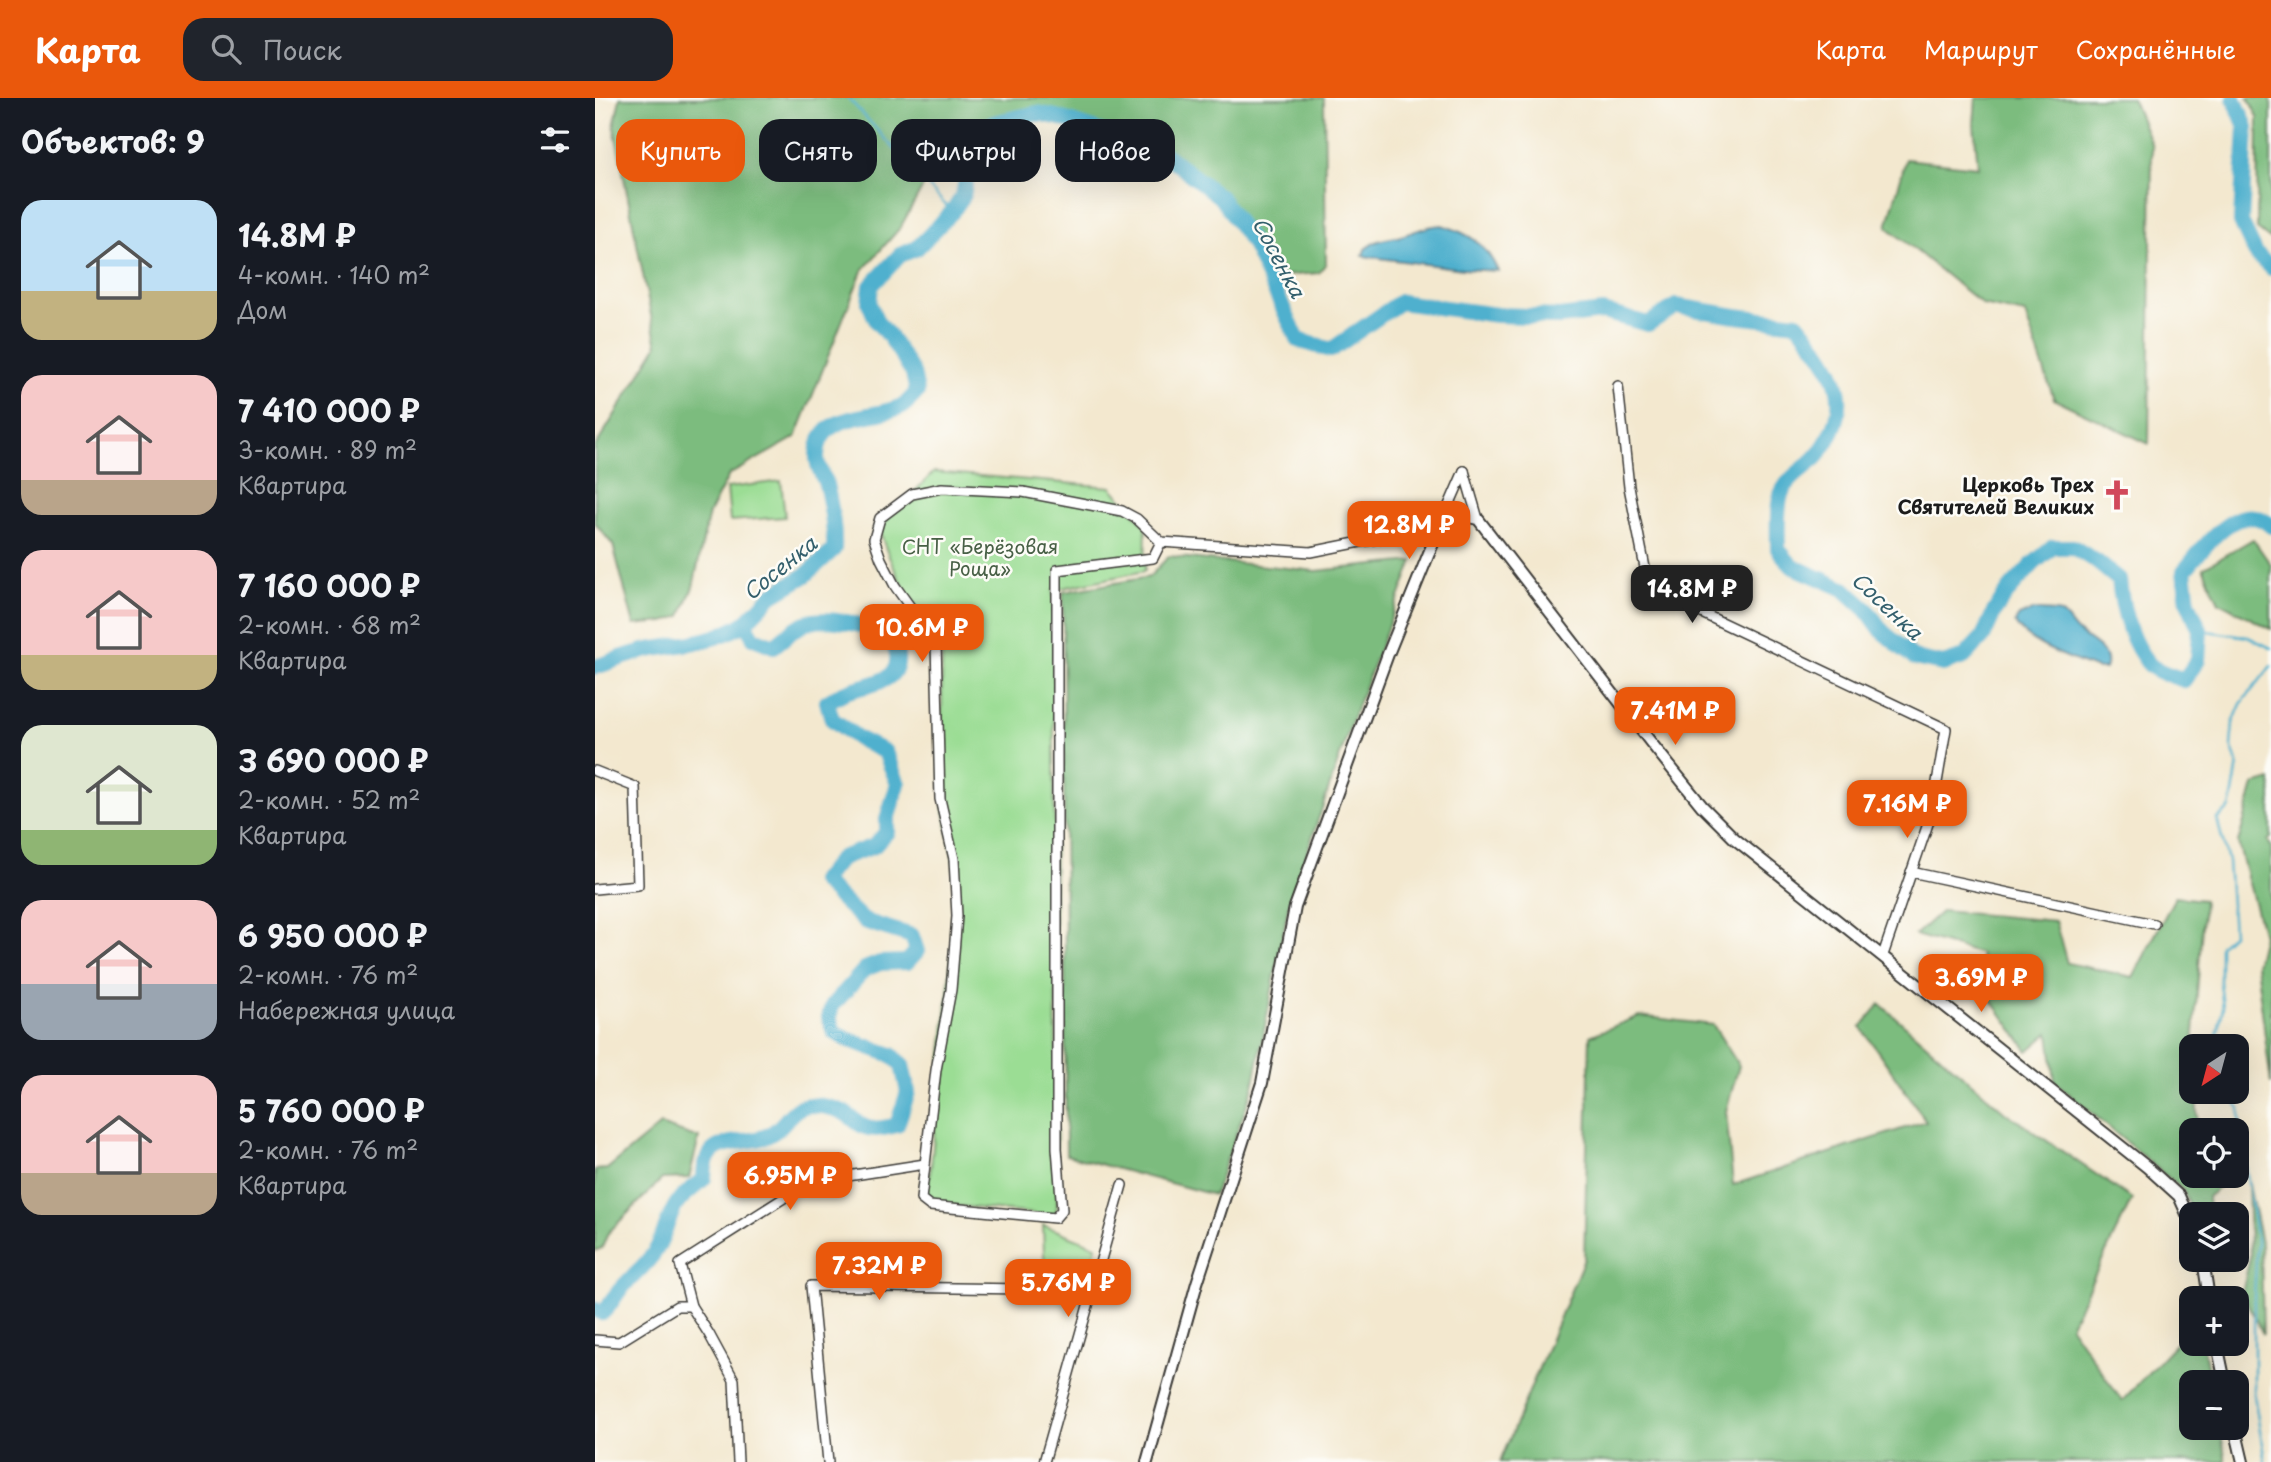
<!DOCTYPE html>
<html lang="ru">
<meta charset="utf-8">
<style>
body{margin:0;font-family:"Playpen Sans",sans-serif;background:#20242c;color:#f1f3f6;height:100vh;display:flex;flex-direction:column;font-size:26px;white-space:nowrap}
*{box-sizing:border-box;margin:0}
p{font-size:23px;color:#9ea1a6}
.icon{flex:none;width:38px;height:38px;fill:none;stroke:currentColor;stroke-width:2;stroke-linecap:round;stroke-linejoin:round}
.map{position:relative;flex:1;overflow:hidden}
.panel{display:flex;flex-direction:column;background:#171b24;width:595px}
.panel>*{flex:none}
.guide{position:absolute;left:21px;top:21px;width:665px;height:63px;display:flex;gap:14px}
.needle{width:46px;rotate:216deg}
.controls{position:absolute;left:1584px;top:936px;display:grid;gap:14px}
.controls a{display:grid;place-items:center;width:70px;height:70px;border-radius:14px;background:#171b24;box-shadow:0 7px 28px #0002;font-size:35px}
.price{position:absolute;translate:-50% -60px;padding:0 16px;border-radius:14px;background:#ea580c;color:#fff;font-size:23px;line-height:46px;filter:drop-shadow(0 2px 4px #0008)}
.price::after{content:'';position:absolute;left:50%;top:42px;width:21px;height:16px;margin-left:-10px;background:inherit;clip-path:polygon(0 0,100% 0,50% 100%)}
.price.selected{background:#222;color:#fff}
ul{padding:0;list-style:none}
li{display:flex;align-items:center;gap:21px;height:175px;padding:0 21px}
li span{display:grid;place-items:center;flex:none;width:196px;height:140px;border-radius:21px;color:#555}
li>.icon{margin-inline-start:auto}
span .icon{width:84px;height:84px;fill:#fffc;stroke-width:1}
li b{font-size:30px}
h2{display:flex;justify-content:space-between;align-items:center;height:84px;padding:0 21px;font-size:30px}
.tag{padding:0 24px;border-radius:21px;background:#171b24;box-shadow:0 7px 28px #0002;font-size:24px;line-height:63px}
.tag.selected{background:#ea580c;color:#fff}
header{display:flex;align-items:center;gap:42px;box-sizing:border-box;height:98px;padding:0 35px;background:#ea580c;color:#fff}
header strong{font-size:33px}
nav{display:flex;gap:38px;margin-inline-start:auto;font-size:24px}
.search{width:490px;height:63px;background:#20242c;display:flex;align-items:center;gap:18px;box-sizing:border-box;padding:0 24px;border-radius:21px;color:#9ea1a6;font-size:26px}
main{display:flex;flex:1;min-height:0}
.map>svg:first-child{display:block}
.green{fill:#9bdd94;stroke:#5c7c58;stroke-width:2}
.forest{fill:#7cbc7e;stroke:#4c6c4d;stroke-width:2}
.water{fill:#4fb0ce;stroke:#366675;stroke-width:2}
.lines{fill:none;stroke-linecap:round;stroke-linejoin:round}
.stream{stroke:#4fb0ce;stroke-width:2.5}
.river{stroke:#4fb0ce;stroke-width:16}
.minor-casing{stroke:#3c3b37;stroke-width:12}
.tertiary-casing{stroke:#3c3b37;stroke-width:14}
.minor{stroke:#fff;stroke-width:9}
.tertiary{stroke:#fff;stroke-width:10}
.labels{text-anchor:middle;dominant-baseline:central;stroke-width:5;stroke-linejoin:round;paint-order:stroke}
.poi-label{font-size:19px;font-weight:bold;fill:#1c1c1c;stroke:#fdfcf7;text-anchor:end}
.park-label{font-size:19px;fill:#486046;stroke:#fdfcf7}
.water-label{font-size:21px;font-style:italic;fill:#335f6c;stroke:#fdfcf7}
</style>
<header>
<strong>Карта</strong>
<div class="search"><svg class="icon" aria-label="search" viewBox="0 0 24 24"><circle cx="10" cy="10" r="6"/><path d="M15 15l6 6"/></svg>Поиск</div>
<nav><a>Карта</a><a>Маршрут</a><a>Сохранённые</a></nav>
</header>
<main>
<section class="panel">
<h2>Объектов: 9<svg class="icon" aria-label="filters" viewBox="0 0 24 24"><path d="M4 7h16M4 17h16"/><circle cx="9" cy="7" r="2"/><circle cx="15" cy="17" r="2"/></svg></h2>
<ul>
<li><span style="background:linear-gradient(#bfe0f5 65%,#c2b280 0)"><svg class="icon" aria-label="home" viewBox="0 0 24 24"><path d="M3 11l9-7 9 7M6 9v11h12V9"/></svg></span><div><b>14.8M ₽</b><p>4-комн. · 140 m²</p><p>Дом</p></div></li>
<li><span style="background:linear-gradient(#f6c9c9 75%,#b9a48a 0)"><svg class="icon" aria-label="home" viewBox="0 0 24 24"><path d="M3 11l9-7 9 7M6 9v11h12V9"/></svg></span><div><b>7 410 000 ₽</b><p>3-комн. · 89 m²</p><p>Квартира</p></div></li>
<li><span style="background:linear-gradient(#f6c9c9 75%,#c2b280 0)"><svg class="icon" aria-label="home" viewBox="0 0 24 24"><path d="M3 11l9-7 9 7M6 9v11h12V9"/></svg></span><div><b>7 160 000 ₽</b><p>2-комн. · 68 m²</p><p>Квартира</p></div></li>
<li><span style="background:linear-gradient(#dfe7d0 75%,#8fb573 0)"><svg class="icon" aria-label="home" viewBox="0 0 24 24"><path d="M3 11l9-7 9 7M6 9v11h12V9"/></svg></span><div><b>3 690 000 ₽</b><p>2-комн. · 52 m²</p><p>Квартира</p></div></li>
<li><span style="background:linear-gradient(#f6c9c9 60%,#9aa5b1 0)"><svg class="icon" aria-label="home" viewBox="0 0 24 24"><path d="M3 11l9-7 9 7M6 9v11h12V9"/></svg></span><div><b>6 950 000 ₽</b><p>2-комн. · 76 m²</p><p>Набережная улица</p></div></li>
<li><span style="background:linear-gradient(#f6c9c9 70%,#b9a48a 0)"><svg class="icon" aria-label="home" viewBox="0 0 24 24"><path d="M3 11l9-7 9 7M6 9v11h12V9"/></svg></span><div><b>5 760 000 ₽</b><p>2-комн. · 76 m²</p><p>Квартира</p></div></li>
</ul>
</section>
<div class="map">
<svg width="1676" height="1364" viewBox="0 0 1676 1364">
<rect width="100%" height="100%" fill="#fdfcf7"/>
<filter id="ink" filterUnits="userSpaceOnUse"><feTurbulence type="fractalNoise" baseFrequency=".0143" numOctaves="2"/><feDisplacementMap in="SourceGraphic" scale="14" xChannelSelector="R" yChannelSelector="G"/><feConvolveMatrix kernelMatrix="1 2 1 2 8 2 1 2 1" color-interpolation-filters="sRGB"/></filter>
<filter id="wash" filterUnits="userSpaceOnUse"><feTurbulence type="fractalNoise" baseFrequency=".00686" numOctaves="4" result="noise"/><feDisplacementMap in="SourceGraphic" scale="28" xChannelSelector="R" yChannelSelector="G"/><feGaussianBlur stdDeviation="1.57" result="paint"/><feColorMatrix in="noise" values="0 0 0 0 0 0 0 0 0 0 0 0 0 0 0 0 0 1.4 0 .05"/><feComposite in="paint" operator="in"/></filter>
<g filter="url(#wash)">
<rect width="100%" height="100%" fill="#f3e8cf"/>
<g class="green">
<path d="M339 374 516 389 551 428 550 473 458 492 462 1109 460 1118 363 1108 331 1099 336 1069 363 790 347 700V544C323 520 293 465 285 432L295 418Z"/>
<polygon points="186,383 190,419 135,423 132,390"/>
<polygon points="448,1127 501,1148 493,1182 490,1186 450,1185"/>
</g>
<g class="forest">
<polygon points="25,0 729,0 731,165 724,175 688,178 629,97 584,61 567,50 446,14 439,13 378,27 350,49 305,130 267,173 201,339 134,377 114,415 98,489 86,518 69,524 39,527 18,447 0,425 0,349 62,248 19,29"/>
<polygon points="1381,0 1537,0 1557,48 1554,346 1459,301 1430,216 1388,207 1292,129 1311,61 1383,69 1379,26"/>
<polygon points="1653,0 1676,0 1676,142 1662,131 1663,19"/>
<polygon points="1658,441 1676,467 1676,531 1624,504 1608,470"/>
<polygon points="574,458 721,473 818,463 759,617 693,810 658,990 619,1097 471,1057 468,494 554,479"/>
<polygon points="1676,682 1676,740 1673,742 1676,749 1676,986 1661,866 1668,837 1643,745 1659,687"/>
<polygon points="1580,799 1609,802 1598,948 1596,948 1596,994 1601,994 1603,1032 1596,1032 1596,1078 1636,1078 1613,1099 1614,1116 1599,1116 1588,1092 1460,984 1454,935 1433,953 1385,886 1386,856 1320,837 1347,813 1460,823 1472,865 1538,879"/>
<polygon points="1285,906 1410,1014 1537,1101 1475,1228 1527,1303 1596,1229 1596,1246 1608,1246 1615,1284 1596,1284 1596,1330 1625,1330 1631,1364 905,1364 989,1161 995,938 1044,918 1118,927 1144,968 1131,1013 1138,1087 1331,1023 1266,929"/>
<polygon points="65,1027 104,1040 94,1080 67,1081 13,1135 7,1150 0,1153 0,1072 12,1071"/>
<polygon points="1653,1082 1666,1145 1668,1236 1647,1195 1655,1159"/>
</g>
<g class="water">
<path d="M847 127C875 136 890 145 903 173L868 171 768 158 770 151C783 141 787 142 802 139 820 135 826 128 847 127Z"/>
<path d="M1439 512C1447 514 1461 513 1465 515 1473 519 1477 530 1484 535 1496 545 1517 553 1510 571H1502C1480 562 1430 546 1420 524L1424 518Z"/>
</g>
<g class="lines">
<g class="stream">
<polyline points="253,0 357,114"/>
<polyline points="1605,532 1653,539 1676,550"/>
<polyline points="1626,948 1622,938 1628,910 1625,884 1625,847 1638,835 1633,763 1622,721 1635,710 1638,695 1643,666 1636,648 1638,625 1646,606 1676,568"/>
<polyline points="1631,994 1645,1010 1645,1030 1662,1144 1659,1200 1659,1297 1670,1364"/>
</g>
<g class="river">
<polyline points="1639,0 1651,29 1646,124 1661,156 1676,170"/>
<path d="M0 569C19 563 39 554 59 551 91 546 123 543 150 525"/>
<path d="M0 1211 7 1215C15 1208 18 1201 24 1193 36 1179 51 1168 61 1152 68 1140 74 1118 81 1107 88 1096 100 1090 109 1080 109 1031 152 1052 177 1035 191 1027 197 1007 216 1007 224 1007 240 1010 248 1014 256 1018 262 1026 270 1029 279 1033 293 1029 302 1027L313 994 307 967 297 957 251 941 239 934 234 919 237 908 270 871 285 865 312 864 322 853 317 838 269 823 227 783 246 760 279 748 292 734V721L303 686 290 654 264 641 237 621 232 604C238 601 244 596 251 594 265 588 285 587 296 577 302 571 303 565 302 557 300 528 237 518 214 524 201 528 189 540 179 548L159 540 150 525 177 497 211 477 239 451C240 429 236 407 231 386 228 378 222 369 222 360 222 312 277 323 307 308 312 306 318 298 322 294L318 275 295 239 282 224 274 205 276 188 305 157 322 150 357 114 368 98 372 76 371 52 382 31 402 24 443 15 465 20 567 54 625 99 658 146 703 242 736 252 805 204 902 217 964 219 1008 214 1053 226 1081 208 1141 218 1202 225C1239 269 1265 304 1222 358 1212 370 1196 377 1188 392 1181 404 1183 436 1183 451L1197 468 1249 491 1272 512 1288 534 1319 560 1348 566 1369 559 1388 539 1400 512 1416 490 1438 466 1458 449H1478L1502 464 1524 482C1527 510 1535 544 1554 566 1561 574 1579 578 1589 582L1603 562 1605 532 1593 504 1589 473C1608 451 1644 397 1676 428"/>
</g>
</g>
</g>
<g filter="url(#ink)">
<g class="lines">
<g class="minor-casing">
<g id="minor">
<polyline points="1023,288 1034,389 1054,490 1351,631 1337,714 1288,857"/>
<polyline points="869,373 883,421"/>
<polyline points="566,444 542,421 527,413 428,394 347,390 317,396 285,420 279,441 286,461 300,488 341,545 345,701 359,761 362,818 356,892 341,972 326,1101 335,1108 460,1120 467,1112 462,1050 462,472 558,460 566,444 716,454 845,428 869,373"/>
<polyline points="0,673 40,689 43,787 0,791"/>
<polyline points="1316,774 1559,826"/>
<polyline points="0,1242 24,1244 82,1208 96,1208"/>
<polyline points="143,1364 139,1282 114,1236 96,1208 85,1166 214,1084 330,1066"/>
<polyline points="233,1364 216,1188 496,1192"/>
<polyline points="449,1364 527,1087"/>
</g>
</g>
<g class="tertiary-casing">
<g id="tertiary">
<polyline points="1608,1162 1614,1200"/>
<polyline points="1622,1246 1630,1284"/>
<polyline points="1640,1330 1648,1364"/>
<polyline points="552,1364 602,1185 667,985 700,809 793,556 845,428 857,420 869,418 883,421 1057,646 1107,708 1140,741 1552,1069 1584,1098 1596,1125"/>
</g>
</g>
<use href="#minor" class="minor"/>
<use href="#tertiary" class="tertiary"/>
</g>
</g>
<defs>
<g id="church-bare" transform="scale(2.415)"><path d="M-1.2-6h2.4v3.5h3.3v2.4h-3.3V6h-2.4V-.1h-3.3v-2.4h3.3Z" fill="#d1495b" stroke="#fdfcf7" stroke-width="2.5" paint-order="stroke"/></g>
</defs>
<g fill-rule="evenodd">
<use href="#church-bare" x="1522" y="397"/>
</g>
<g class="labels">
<g class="poi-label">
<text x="1499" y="386">Церковь Трех<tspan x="1499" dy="22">Святителей Великих</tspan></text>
</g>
<g class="park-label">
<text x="385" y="448">СНТ «Берёзовая<tspan x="385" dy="22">Роща»</tspan></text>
</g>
<g class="water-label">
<text transform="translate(685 159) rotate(62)">Сосенка</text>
<text transform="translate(184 469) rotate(-39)">Сосенка</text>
<text transform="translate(1293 507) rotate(43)">Сосенка</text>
</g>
</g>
</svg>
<div class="controls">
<a><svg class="needle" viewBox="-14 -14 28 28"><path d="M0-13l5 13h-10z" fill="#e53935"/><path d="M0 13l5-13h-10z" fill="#9ea1a6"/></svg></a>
<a><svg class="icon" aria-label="locate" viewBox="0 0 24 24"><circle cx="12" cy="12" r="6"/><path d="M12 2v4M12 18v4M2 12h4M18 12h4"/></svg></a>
<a><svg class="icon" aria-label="layers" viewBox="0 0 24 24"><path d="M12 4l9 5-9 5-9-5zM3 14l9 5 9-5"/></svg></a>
<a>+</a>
<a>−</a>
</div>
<b class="price" style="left:814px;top:463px">12.8M ₽</b>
<b class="price selected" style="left:1097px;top:527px">14.8M ₽</b>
<b class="price" style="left:327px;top:566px">10.6M ₽</b>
<b class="price" style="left:1080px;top:649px">7.41M ₽</b>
<b class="price" style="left:1312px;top:742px">7.16M ₽</b>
<b class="price" style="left:1386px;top:916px">3.69M ₽</b>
<b class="price" style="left:195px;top:1114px">6.95M ₽</b>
<b class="price" style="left:284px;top:1204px">7.32M ₽</b>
<b class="price" style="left:473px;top:1221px">5.76M ₽</b>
<div class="guide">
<a class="tag selected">Купить</a>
<a class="tag">Снять</a>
<a class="tag">Фильтры</a>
<a class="tag">Новое</a>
</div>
</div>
</main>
